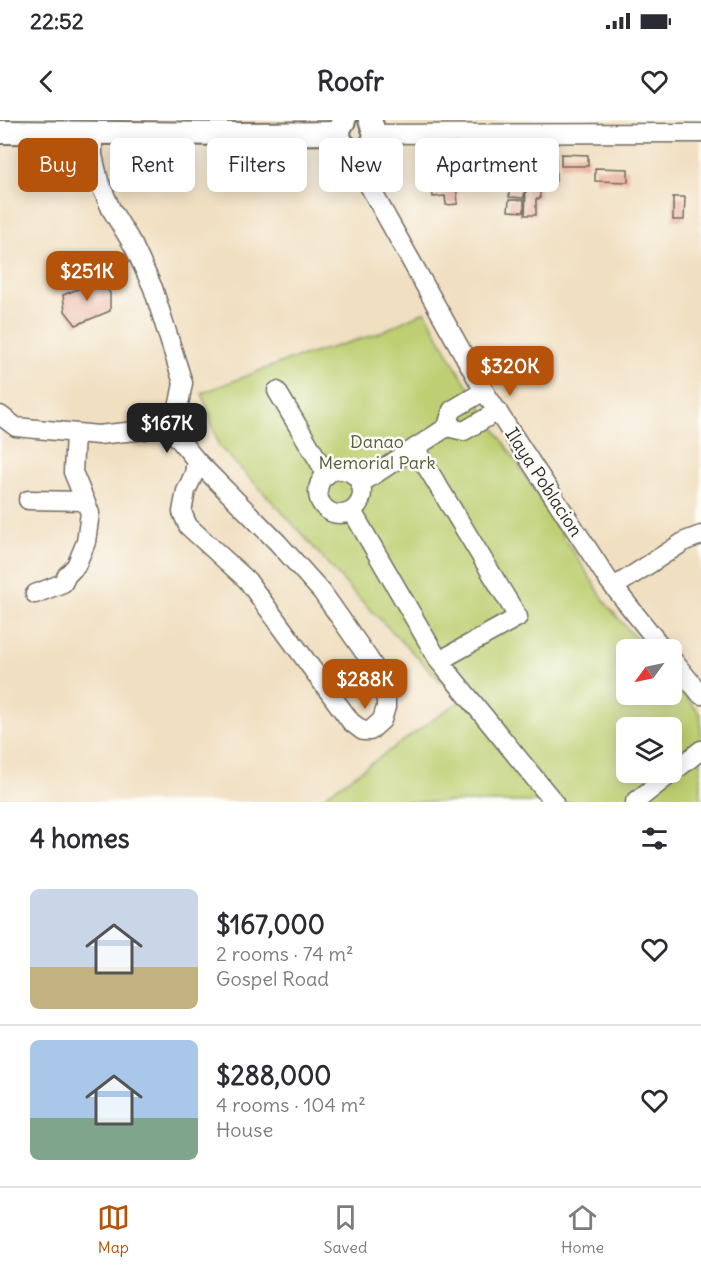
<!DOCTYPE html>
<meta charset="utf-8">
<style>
body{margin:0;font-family:Delius,sans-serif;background:#f7f7f7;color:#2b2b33;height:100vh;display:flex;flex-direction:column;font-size:22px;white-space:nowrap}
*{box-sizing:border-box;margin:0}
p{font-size:20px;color:#7c7c81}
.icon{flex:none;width:33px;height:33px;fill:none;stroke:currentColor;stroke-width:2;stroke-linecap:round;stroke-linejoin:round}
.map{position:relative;height:682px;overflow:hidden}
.details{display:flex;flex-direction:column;background:#fff;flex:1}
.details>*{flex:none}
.banner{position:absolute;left:18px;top:18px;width:666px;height:54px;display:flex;gap:12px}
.needle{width:39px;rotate:237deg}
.buttons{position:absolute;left:616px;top:519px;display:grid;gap:12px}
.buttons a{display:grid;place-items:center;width:66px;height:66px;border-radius:9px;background:#fff;box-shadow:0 3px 15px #0003;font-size:30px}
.price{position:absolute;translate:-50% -51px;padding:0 14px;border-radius:12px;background:#b45309;color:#fff;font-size:20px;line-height:39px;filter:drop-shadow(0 2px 3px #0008)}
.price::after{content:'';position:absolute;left:50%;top:36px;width:18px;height:14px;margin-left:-9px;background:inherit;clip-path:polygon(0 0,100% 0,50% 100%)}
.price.current{background:#222;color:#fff}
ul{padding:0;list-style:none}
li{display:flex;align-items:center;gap:18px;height:150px;padding:0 30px}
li+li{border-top:2px solid #e1e1e2}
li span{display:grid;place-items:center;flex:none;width:168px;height:120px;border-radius:9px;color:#555}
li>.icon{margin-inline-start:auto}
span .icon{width:72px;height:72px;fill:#fffc;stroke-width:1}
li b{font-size:26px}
h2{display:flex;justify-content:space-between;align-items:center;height:72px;padding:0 30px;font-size:26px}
.pill{padding:0 21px;border-radius:9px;background:#fff;box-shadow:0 3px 15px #0003;font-size:21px;line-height:54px}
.pill.current{background:#b45309;color:#fff}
.status{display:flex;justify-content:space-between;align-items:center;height:42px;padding:0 30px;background:#fff;direction:ltr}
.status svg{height:16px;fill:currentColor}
header{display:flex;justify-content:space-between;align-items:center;height:78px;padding:0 30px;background:#fff;font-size:27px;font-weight:800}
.dock{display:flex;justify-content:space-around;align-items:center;height:84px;border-top:2px solid #e1e1e2;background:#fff;font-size:16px;color:#7c7c81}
.dock a{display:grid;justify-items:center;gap:3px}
.dock .current{color:#b45309}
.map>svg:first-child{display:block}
.green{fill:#bdcf72;stroke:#747d4e;stroke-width:1.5;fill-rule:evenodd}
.building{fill:#eaab96}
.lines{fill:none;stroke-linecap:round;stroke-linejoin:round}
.minor-casing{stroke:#706a60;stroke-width:21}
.major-casing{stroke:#706a60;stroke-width:26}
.minor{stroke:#fff;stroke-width:18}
.major{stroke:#fff;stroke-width:22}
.labels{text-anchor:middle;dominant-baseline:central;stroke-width:5;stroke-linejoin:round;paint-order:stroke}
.park-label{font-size:18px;fill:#575c40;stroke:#fdfcf7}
.street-label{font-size:18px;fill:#2b2b2b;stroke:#fdfcf7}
</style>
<div class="status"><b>22:52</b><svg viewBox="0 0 49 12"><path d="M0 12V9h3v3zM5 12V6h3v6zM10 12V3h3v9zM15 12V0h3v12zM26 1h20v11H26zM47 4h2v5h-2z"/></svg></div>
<header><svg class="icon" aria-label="back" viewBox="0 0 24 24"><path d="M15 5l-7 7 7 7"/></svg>Roofr<svg class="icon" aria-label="heart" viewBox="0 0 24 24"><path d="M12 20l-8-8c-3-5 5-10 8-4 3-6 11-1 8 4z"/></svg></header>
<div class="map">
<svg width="701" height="682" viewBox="0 0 701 682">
<rect width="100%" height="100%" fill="#fdfcf7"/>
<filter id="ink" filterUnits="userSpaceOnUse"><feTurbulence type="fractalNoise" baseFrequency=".0167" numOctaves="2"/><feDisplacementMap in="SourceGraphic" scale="12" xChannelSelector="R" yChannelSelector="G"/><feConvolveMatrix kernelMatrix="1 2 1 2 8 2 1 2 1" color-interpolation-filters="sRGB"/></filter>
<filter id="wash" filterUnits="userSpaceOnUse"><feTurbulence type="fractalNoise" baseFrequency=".008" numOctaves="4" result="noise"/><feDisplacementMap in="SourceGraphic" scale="24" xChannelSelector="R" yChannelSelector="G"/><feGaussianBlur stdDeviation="1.35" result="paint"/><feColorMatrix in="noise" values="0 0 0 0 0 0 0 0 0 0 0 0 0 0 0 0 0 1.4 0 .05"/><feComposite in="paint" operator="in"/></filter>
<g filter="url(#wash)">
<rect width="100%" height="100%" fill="#f1dfc1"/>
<path class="green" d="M425 191 457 249 608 486 645 529 627 530V574H672V561L701 595V682H332L326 675 460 581 353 472 283 393 219 326 202 273 280 243 377 214ZM627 608H672V652H627Z"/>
<g id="blocks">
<g class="building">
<polygon points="561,34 588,35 588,46 561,46"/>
<rect x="537" y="36" width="19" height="25"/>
<polygon points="595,48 628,49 628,62 595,61"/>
<polygon points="447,61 448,65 456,64 458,84 446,85 445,76 433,77 432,63"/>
<polygon points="510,61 525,62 524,78 509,77"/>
<polygon points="526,66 540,66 540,79 536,79 536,95 525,95"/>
<polygon points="673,77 685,77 684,100 673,100"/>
<polygon points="509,80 524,80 524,92 508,91"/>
<polygon points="100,160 110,173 110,191 76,205 65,191 63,175"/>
</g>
</g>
</g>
<g filter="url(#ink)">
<use href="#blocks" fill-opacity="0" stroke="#706a60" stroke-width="1.5"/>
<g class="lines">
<g class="minor-casing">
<g id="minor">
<polyline points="58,13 62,23 64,57"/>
<polyline points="375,14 701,13"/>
<polyline points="349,30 484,271 609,461 664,530"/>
<polyline points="277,271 327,355"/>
<polyline points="484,271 452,290 447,307 464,311 498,291"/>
<polyline points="0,295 16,307 98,315 145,310 167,305 179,284 183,263 153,168 133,125 111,89 99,61 93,35 93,13"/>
<polyline points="167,305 196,340 278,423 322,472 369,539 386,566 386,587 382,600 370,611 363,611 351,602 247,460 188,406 182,392 186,371 194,354 196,340"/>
<polyline points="415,328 518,497 439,541"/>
<circle cx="340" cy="372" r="22"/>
<polyline points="360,364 447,307"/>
<polyline points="28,380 85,381"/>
<polyline points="352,391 439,541 554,682"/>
<polyline points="614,467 685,421 701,415"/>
<polyline points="35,474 63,463 67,455 76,446 86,422 90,393 73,352 75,314"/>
<polyline points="672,539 701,575"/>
<polyline points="635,682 701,630"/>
</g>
</g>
<g class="major-casing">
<g id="major">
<path d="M344 1C327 22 359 43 372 23 374 20 374 17 375 14L370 0"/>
<polyline points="0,12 241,14 339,13"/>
</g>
</g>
<use href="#minor" class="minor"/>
<use href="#major" class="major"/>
</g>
</g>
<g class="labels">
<g class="park-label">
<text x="377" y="321">Danao<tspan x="377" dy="21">Memorial Park</tspan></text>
</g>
<g class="street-label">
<text transform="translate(544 362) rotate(57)">Ilaya Poblacion</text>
</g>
</g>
</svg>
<div class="buttons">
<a><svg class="needle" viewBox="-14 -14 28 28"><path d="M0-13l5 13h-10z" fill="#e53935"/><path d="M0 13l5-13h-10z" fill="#7c7c81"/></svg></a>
<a><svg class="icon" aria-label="layers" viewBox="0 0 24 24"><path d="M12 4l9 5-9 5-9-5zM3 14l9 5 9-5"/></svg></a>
</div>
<b class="price" style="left:87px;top:182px">$251K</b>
<b class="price" style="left:510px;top:277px">$320K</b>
<b class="price current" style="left:167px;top:334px">$167K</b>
<b class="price" style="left:365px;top:590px">$288K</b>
<div class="banner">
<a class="pill current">Buy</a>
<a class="pill">Rent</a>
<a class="pill">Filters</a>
<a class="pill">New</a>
<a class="pill">Apartment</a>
</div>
</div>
<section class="details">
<h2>4 homes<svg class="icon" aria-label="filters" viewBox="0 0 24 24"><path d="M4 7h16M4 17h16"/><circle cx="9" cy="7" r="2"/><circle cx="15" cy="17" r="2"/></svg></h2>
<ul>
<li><span style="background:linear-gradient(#c9d6e8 65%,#c2b280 0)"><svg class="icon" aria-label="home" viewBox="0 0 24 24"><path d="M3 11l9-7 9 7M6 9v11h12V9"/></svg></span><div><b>$167,000</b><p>2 rooms · 74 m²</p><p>Gospel Road</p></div><svg class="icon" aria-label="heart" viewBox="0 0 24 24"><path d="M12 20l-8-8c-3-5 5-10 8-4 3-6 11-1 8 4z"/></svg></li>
<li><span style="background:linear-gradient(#a9c7e8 65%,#7fa58c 0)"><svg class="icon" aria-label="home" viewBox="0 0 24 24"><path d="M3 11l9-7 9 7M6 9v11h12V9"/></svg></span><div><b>$288,000</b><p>4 rooms · 104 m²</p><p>House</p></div><svg class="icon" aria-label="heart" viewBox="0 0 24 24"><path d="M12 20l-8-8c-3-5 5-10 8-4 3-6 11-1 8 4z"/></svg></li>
</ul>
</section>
<nav class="dock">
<a class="current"><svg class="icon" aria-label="map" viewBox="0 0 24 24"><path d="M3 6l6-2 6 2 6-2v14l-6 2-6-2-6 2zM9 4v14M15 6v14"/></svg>Map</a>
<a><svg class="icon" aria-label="saved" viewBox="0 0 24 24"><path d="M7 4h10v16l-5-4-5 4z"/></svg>Saved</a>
<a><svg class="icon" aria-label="home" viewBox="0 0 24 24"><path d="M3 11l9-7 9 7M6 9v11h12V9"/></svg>Home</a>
</nav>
